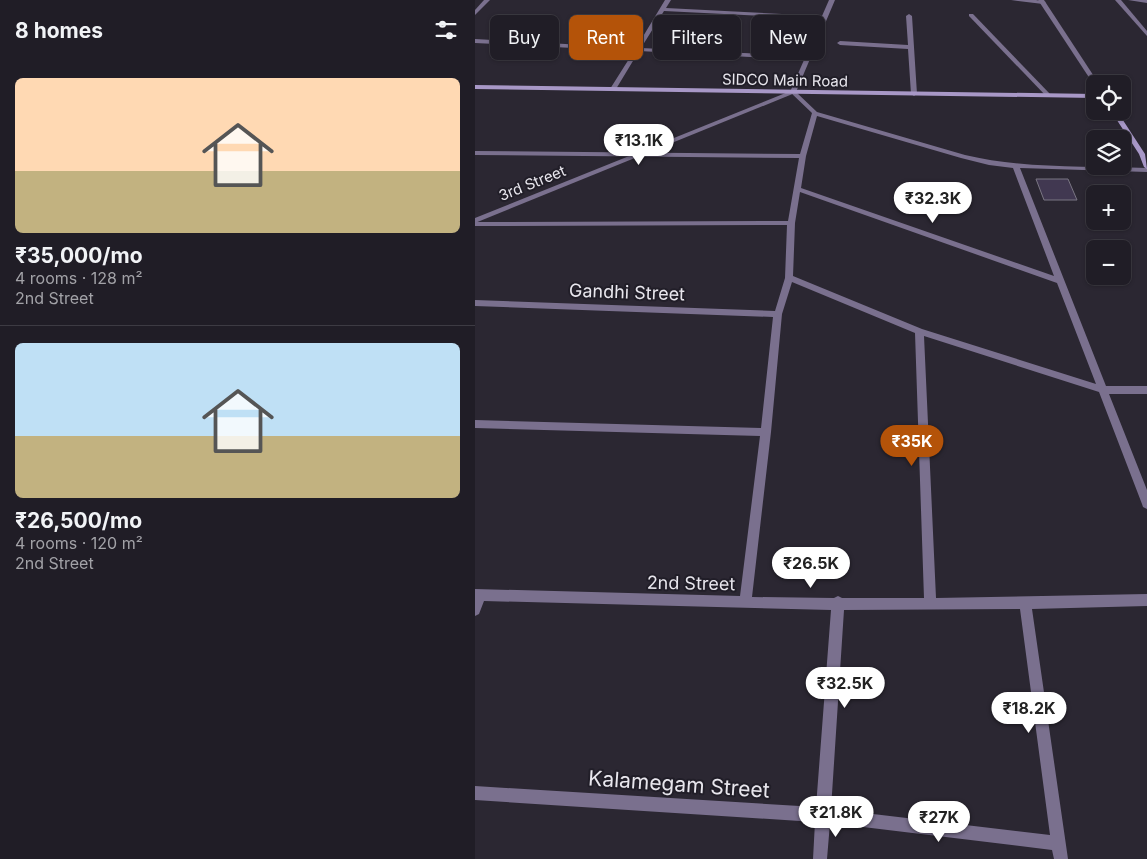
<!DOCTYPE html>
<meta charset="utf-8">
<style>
body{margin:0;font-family:Inter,sans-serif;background:#28262e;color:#f1f3f6;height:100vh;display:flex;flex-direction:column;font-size:19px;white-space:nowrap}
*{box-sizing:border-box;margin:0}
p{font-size:16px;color:#a2a2a7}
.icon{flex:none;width:28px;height:28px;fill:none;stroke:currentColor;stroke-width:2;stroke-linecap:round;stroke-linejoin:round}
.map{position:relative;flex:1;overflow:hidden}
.details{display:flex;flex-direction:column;background:#201d26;width:475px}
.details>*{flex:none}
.top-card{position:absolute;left:15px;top:15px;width:475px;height:45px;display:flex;gap:10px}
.fabs{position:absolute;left:611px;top:75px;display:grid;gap:10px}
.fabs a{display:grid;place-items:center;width:45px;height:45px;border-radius:8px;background:#201d26;box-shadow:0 1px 4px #0004,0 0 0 1px #3d3b43;font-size:25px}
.price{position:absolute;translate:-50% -42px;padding:0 11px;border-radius:18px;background:#fff;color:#222;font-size:16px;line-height:32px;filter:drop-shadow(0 1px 2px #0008)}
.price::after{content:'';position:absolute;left:50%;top:30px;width:15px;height:11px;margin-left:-8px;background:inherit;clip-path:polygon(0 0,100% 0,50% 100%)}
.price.on{background:#b45309;color:#fff}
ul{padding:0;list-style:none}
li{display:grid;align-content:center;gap:10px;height:265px;padding:0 15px}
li+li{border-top:1px solid #3d3b43}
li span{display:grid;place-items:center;height:155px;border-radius:8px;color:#555}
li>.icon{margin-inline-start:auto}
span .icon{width:90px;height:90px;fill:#fffc;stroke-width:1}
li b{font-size:21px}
h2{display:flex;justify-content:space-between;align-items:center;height:60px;padding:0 15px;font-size:21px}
.pill{padding:0 18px;border-radius:8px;background:#201d26;box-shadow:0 1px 4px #0004,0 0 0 1px #3d3b43;font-size:18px;line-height:45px}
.pill.on{background:#b45309;color:#fff}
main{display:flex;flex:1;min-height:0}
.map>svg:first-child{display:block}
.building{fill:#413851;stroke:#7a7683}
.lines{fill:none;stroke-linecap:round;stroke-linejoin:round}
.service{fill:#7a708e;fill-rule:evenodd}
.minor{fill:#7a708e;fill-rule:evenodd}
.tertiary{fill:#7a708e;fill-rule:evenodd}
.secondary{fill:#a898c7;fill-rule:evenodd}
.labels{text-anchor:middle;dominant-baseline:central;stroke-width:4;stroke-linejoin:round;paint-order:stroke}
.far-street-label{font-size:15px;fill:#e8e6ed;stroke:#211e28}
.street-label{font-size:18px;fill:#e8e6ed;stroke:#211e28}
.near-street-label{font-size:21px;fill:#e8e6ed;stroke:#211e28}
</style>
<main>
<section class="details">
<h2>8 homes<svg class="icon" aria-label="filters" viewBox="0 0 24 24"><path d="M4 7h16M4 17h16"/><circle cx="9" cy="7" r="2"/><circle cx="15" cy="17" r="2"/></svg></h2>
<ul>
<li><span style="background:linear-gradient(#ffd9b3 60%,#c2b280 0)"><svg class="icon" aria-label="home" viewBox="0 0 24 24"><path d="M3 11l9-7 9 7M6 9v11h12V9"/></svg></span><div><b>₹35,000/mo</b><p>4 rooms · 128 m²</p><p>2nd Street</p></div></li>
<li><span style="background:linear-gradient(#bfe0f5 60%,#c2b280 0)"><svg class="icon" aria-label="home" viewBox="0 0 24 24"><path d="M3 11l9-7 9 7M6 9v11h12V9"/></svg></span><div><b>₹26,500/mo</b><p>4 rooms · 120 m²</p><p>2nd Street</p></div></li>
</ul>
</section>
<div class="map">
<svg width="672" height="859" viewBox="0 0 672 859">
<rect width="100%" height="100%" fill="#2b2732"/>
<polygon class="building" points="561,179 593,179 602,200 569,200"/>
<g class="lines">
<g class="service">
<polygon points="434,14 437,16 442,94 439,96 436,94 433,49 365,45 362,43 365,41 433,45 431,16"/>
<polygon points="494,14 498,14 576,95 576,97 572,97 494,16"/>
</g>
<g class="minor">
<polygon points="9,0 15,0 0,15 0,10"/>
<path d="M190 0H196L191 8 347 16 354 0H360L321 92 342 112 490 155C549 169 611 166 672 168V172L545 168 631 386H672V394H634L672 490V509L668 507 667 504 624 392 449 336 461 598 672 594V606L557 609 593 859H579L577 850 355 823 352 859H338L340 822 0 800V786L341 807 356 610 9 601 4 614 0 616V589L265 596 285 436 0 428V420L286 428 298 317 0 306V300L300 311 310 278 312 225 0 226V222L313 221 324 158 0 155V151L325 154 337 113 315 92 329 60 164 51 141 89 138 91 135 89 159 51 0 43V39L161 48ZM189 11 346 19 330 56 166 48ZM342 116 486 158 514 165 538 168 579 276 326 188 331 156ZM325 192 582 283 621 384 447 329 318 276 320 223ZM317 282 440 333 449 598H367L363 596 359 598 277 597 296 432 307 314ZM545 609 575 835 356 809 369 610Z"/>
<polygon points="536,0 561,0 571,2 568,4"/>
<polygon points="640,0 646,0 672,31 672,36"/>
<polygon points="653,0 672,0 672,3"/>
</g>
<g class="tertiary">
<polygon points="563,0 569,0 624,84 619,85"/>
<polygon points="318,90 321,92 320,93 0,223 0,218"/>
</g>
<g class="secondary">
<polygon points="0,85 620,94 620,98 0,89"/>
<polygon points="636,111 642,111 670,154 672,169 669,167 664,154"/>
</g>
</g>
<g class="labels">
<g class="far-street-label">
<text transform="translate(310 80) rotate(1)">SIDCO Main Road</text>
<text transform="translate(57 183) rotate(-22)">3rd Street</text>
</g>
<g class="street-label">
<text transform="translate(152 292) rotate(2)">Gandhi Street</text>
<text transform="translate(216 583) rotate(1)">2nd Street</text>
</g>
<g class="near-street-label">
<text transform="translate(204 784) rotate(4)">Kalamegam Street</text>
</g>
</g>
</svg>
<div class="fabs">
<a><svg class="icon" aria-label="locate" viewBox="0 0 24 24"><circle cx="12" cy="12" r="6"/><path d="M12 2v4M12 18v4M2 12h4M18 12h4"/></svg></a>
<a><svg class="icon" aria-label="layers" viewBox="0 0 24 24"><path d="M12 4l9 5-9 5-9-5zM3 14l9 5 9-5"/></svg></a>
<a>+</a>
<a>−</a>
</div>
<b class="price" style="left:164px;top:166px">₹13.1K</b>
<b class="price" style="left:458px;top:224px">₹32.3K</b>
<b class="price on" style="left:437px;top:467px">₹35K</b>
<b class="price" style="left:336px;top:589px">₹26.5K</b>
<b class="price" style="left:370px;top:709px">₹32.5K</b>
<b class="price" style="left:554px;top:734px">₹18.2K</b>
<b class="price" style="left:361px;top:838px">₹21.8K</b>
<b class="price" style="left:464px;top:843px">₹27K</b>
<div class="top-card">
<a class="pill">Buy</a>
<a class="pill on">Rent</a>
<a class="pill">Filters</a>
<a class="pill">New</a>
</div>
</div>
</main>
